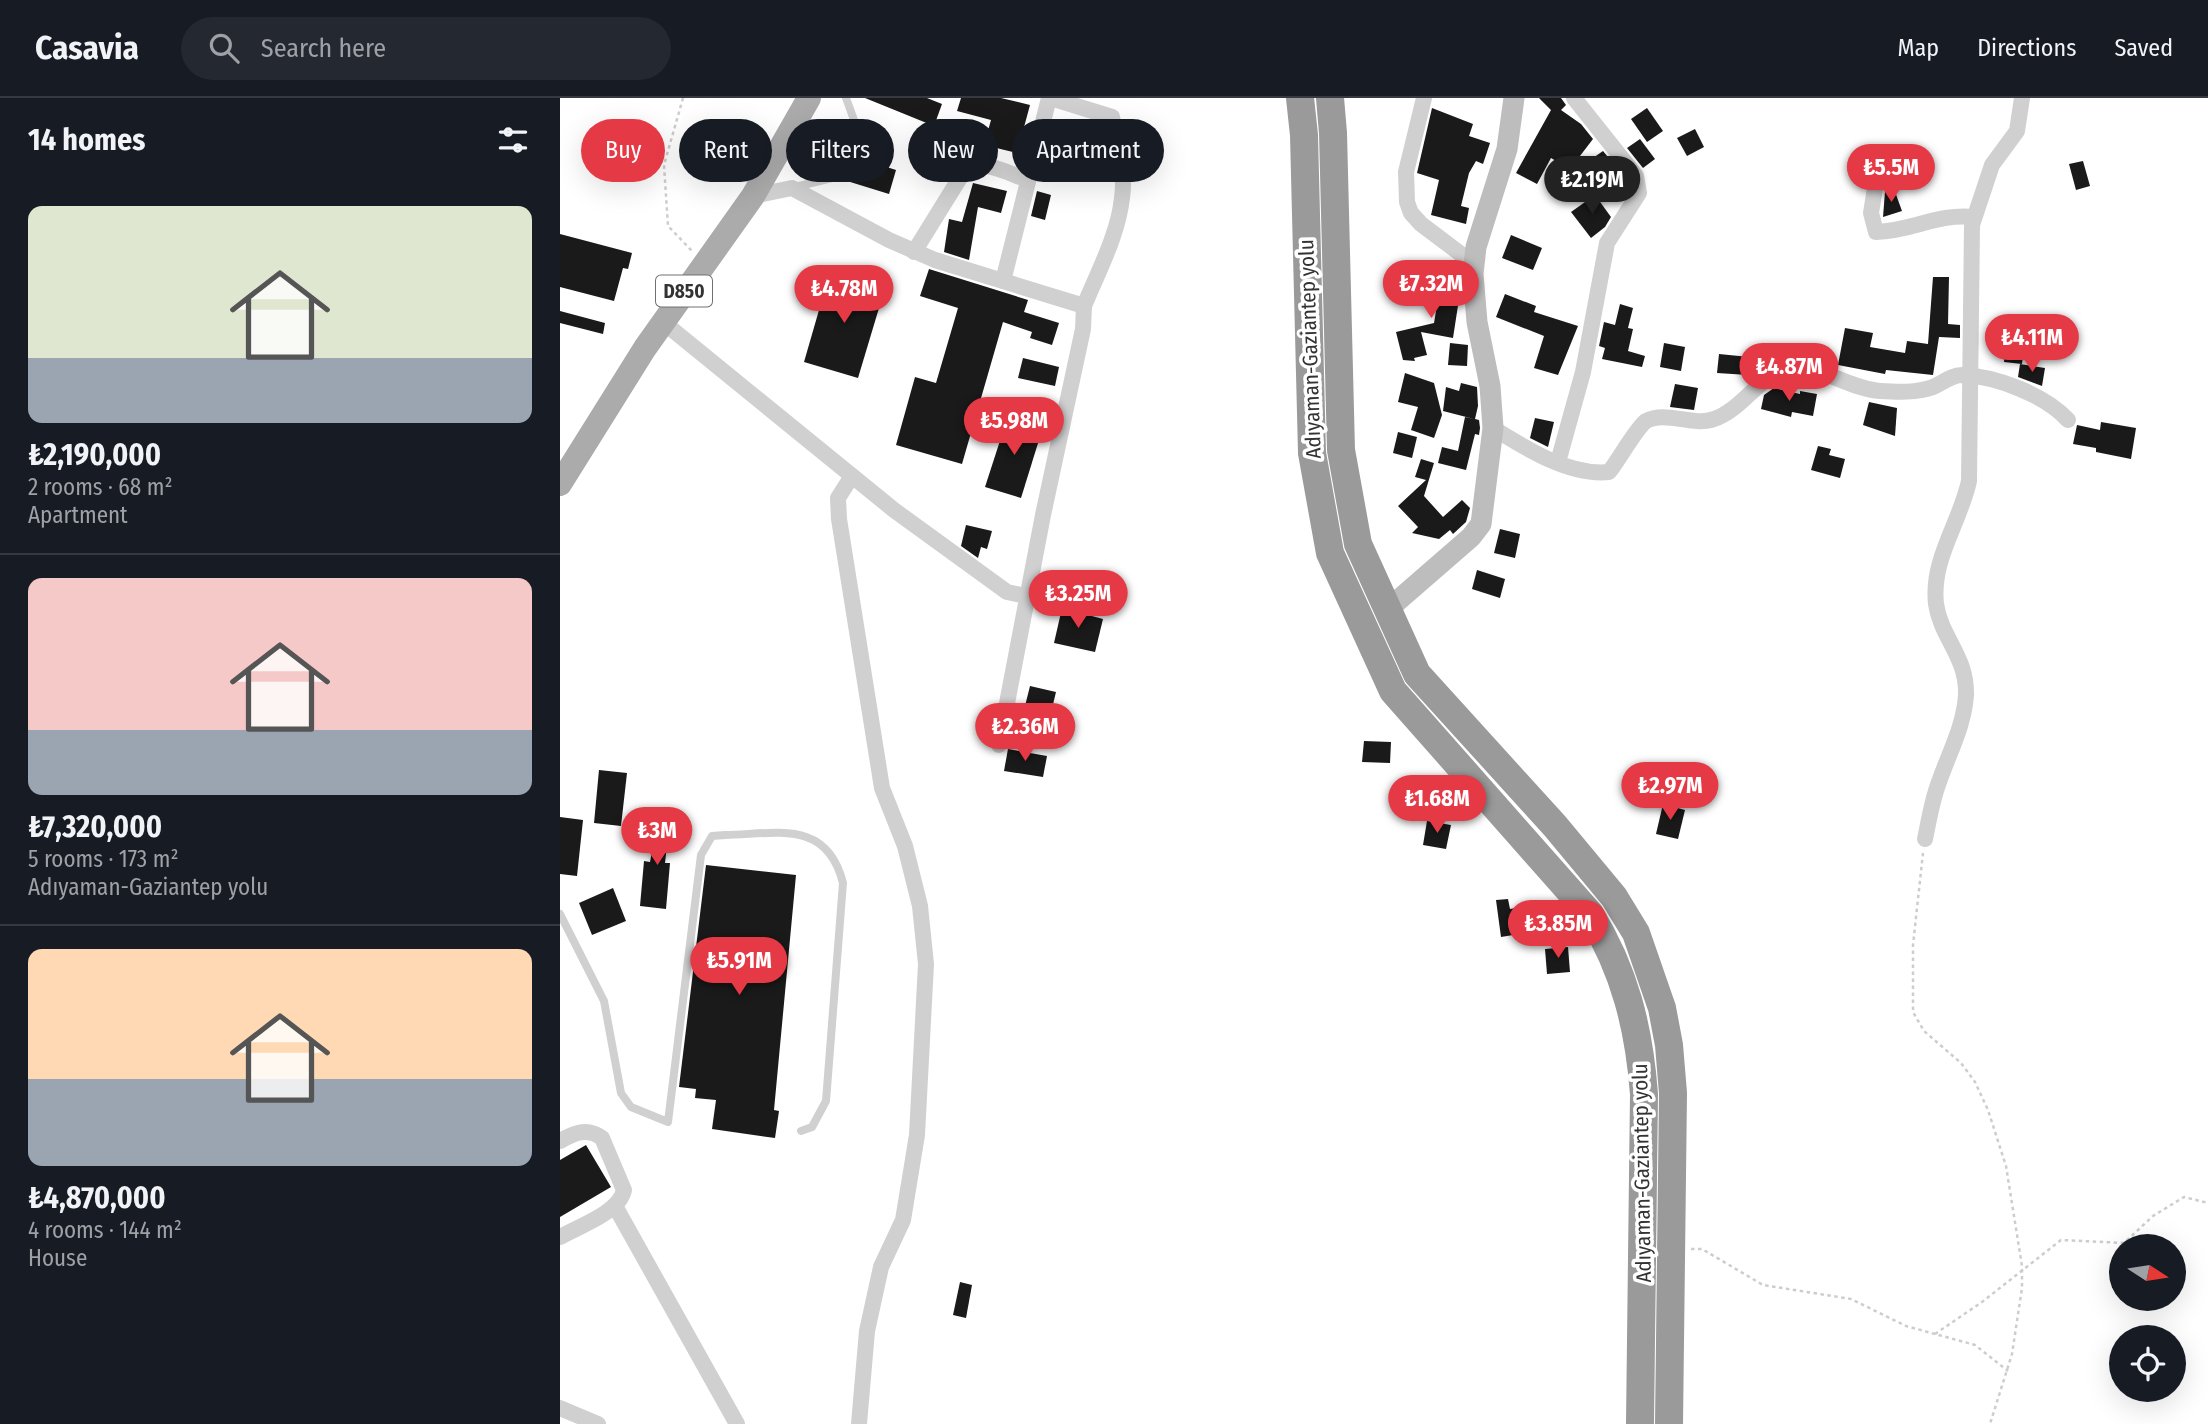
<!DOCTYPE html>
<meta charset="utf-8">
<style>
body{margin:0;font-family:"Fira Sans Condensed",sans-serif;background:#242831;color:#f1f3f6;height:100vh;display:flex;flex-direction:column;font-size:26px;white-space:nowrap}
*{box-sizing:border-box;margin:0}
p{font-size:23px;color:#9ea1a6}
.icon{flex:none;width:38px;height:38px;fill:none;stroke:currentColor;stroke-width:2;stroke-linecap:round;stroke-linejoin:round}
.map{position:relative;flex:1;overflow:hidden}
.sheet{display:flex;flex-direction:column;background:#171b24;width:560px}
.sheet>*{flex:none}
.top-card{position:absolute;left:21px;top:21px;width:665px;height:63px;display:flex;gap:14px}
.needle{width:46px;rotate:102deg}
.fabs{position:absolute;left:1549px;top:1136px;display:grid;gap:14px}
.fabs a{display:grid;place-items:center;width:77px;height:77px;border-radius:50%;background:#171b24;box-shadow:0 7px 28px #0002;font-size:35px}
.price{position:absolute;translate:-50% -60px;padding:0 16px;border-radius:24px;background:#e63946;color:#fff;font-size:23px;line-height:46px;filter:drop-shadow(0 2px 4px #0008)}
.price::after{content:'';position:absolute;left:50%;top:42px;width:21px;height:16px;margin-left:-10px;background:inherit;clip-path:polygon(0 0,100% 0,50% 100%)}
.price.active{background:#222;color:#fff}
ul{padding:0;list-style:none}
li{display:grid;align-content:center;gap:14px;height:371px;padding:0 28px}
li+li{border-top:2px solid #363941}
li span{display:grid;place-items:center;height:217px;border-radius:14px;color:#555}
li>.icon{margin-inline-start:auto}
span .icon{width:126px;height:126px;fill:#fffc;stroke-width:1}
li b{font-size:30px}
h2{display:flex;justify-content:space-between;align-items:center;height:84px;padding:0 28px;font-size:30px}
.chip{padding:0 24px;border-radius:32px;background:#171b24;box-shadow:0 7px 28px #0002;font-size:24px;line-height:63px}
.chip.active{background:#e63946;color:#fff}
header{display:flex;align-items:center;gap:42px;box-sizing:border-box;height:98px;padding:0 35px;background:#171b24;border-bottom:2px solid #363941}
header strong{font-size:33px}
nav{display:flex;gap:38px;margin-inline-start:auto;font-size:24px}
.search{width:490px;height:63px;background:#242831;display:flex;align-items:center;gap:18px;box-sizing:border-box;padding:0 24px;border-radius:38px;color:#9ea1a6;font-size:26px}
main{display:flex;flex:1;min-height:0}
.map>svg:first-child{display:block}
.building{fill:#1a1a1a}
.lines{fill:none;stroke-linecap:round;stroke-linejoin:round}
.path{stroke:#cdcdcd;stroke-width:2.5;stroke-dasharray:3.5 3.5;stroke-linecap:butt}
.lane{stroke:#d0d0d0;stroke-width:8}
.street{stroke:#d0d0d0;stroke-width:16}
.secondary{stroke:#bdbdbd;stroke-width:21}
.primary{stroke:#ababab;stroke-width:24}
.highway{stroke:#9a9a9a;stroke-width:28}
.labels{text-anchor:middle;dominant-baseline:central;stroke-width:7;stroke-linejoin:round;paint-order:stroke}
.shield{fill:#fff;stroke:#707070;stroke-width:2}
.shield-label{font-size:19px;font-weight:bold;fill:#333}
.street-label{font-size:21px;fill:#333;stroke:#fff}
</style>
<header>
<strong>Casavia</strong>
<div class="search"><svg class="icon" aria-label="search" viewBox="0 0 24 24"><circle cx="10" cy="10" r="6"/><path d="M15 15l6 6"/></svg>Search here</div>
<nav><a>Map</a><a>Directions</a><a>Saved</a></nav>
</header>
<main>
<section class="sheet">
<h2>14 homes<svg class="icon" aria-label="filters" viewBox="0 0 24 24"><path d="M4 7h16M4 17h16"/><circle cx="9" cy="7" r="2"/><circle cx="15" cy="17" r="2"/></svg></h2>
<ul>
<li><span style="background:linear-gradient(#dfe7d0 70%,#9aa5b1 0)"><svg class="icon" aria-label="home" viewBox="0 0 24 24"><path d="M3 11l9-7 9 7M6 9v11h12V9"/></svg></span><div><b>₺2,190,000</b><p>2 rooms · 68 m²</p><p>Apartment</p></div></li>
<li><span style="background:linear-gradient(#f6c9c9 70%,#9aa5b1 0)"><svg class="icon" aria-label="home" viewBox="0 0 24 24"><path d="M3 11l9-7 9 7M6 9v11h12V9"/></svg></span><div><b>₺7,320,000</b><p>5 rooms · 173 m²</p><p>Adıyaman-Gaziantep yolu</p></div></li>
<li><span style="background:linear-gradient(#ffd9b3 60%,#9aa5b1 0)"><svg class="icon" aria-label="home" viewBox="0 0 24 24"><path d="M3 11l9-7 9 7M6 9v11h12V9"/></svg></span><div><b>₺4,870,000</b><p>4 rooms · 144 m²</p><p>House</p></div></li>
</ul>
</section>
<div class="map">
<svg width="1648" height="1326" viewBox="0 0 1648 1326">
<rect width="100%" height="100%" fill="#fff"/>
<g class="building">
<polygon points="305,0 367,0 382,6 374,28"/>
<polygon points="401,0 441,0 470,7 457,55 424,47 431,22 397,13"/>
<polygon points="979,0 1001,0 1006,7 1001,12 1021,26 1033,41 1010,71 991,60 977,86 956,75 991,12"/>
<polygon points="872,10 913,26 909,38 930,45 923,66 916,63 909,75 901,108 909,110 906,126 871,117 879,82 857,75"/>
<polygon points="1087,10 1103,33 1087,44 1071,21"/>
<polygon points="1135,31 1144,49 1127,58 1117,40"/>
<polygon points="1080,41 1095,61 1083,70 1067,50"/>
<polygon points="1043,53 1056,69 1032,86 1020,69"/>
<polygon points="293,63 310,69 311,64 336,72 329,96 287,83"/>
<polygon points="1523,63 1530,88 1516,92 1509,66"/>
<polygon points="413,85 447,93 441,115 418,109 409,162 384,154 389,121 402,124"/>
<polygon points="1334,91 1342,113 1323,119 1325,94"/>
<polygon points="477,93 491,97 485,122 471,118"/>
<polygon points="1035,97 1051,119 1045,129 1031,140 1011,114"/>
<polygon points="0,136 72,155 68,171 63,170 54,203 0,189"/>
<polygon points="951,137 982,150 973,172 942,160"/>
<polygon points="369,171 468,202 464,214 499,225 492,247 470,240 472,234 443,224 402,366 336,347 355,279 376,285 398,210 360,198"/>
<polygon points="270,174 325,190 298,280 244,264"/>
<polygon points="869,179 892,183 890,199 899,201 893,240 861,234 867,257 854,260 855,263 843,262 836,234 874,225 877,207 865,205"/>
<polygon points="1373,179 1389,179 1388,226 1400,227 1400,240 1379,239 1373,277 1326,272 1325,276 1278,267 1285,230 1313,235 1310,249 1345,255 1347,243 1368,246"/>
<polygon points="945,196 976,208 974,214 1018,228 998,277 974,270 984,238 936,219"/>
<polygon points="1060,206 1073,210 1068,230 1073,231 1068,253 1085,258 1082,269 1042,261 1045,250 1039,248 1044,224 1055,227"/>
<polygon points="0,213 45,225 43,236 0,225"/>
<polygon points="1447,230 1466,232 1462,266 1444,264"/>
<polygon points="890,245 908,247 907,268 888,267"/>
<polygon points="1104,245 1125,249 1121,273 1100,269"/>
<polygon points="1159,256 1189,259 1188,277 1157,275"/>
<polygon points="463,260 499,269 495,288 458,280"/>
<polygon points="1460,266 1485,270 1482,288 1458,279"/>
<polygon points="845,275 874,285 882,317 874,340 851,332 858,309 838,304"/>
<polygon points="901,285 917,289 918,308 915,321 919,322 920,330 919,337 915,336 906,372 878,365 882,349 898,353 905,319 914,321 883,313 886,289 899,293"/>
<polygon points="1115,286 1138,290 1134,312 1110,309"/>
<polygon points="1214,290 1240,296 1240,293 1257,296 1253,318 1232,314 1231,319 1201,311 1204,297"/>
<polygon points="1309,304 1337,310 1335,338 1303,327"/>
<polygon points="448,318 483,329 461,400 425,389"/>
<polygon points="975,320 994,324 988,349 970,340"/>
<polygon points="1541,324 1576,330 1571,361 1536,354 1536,350 1513,346 1517,327 1540,332"/>
<polygon points="838,334 857,339 852,360 833,355"/>
<polygon points="1258,348 1271,351 1269,357 1285,361 1280,380 1251,372"/>
<polygon points="861,361 874,365 864,398 883,419 902,402 910,410 906,424 893,436 890,432 879,441 852,435 858,429 838,408 866,382 855,379"/>
<polygon points="406,427 432,433 427,451 421,449 418,460 401,448"/>
<polygon points="940,431 960,436 955,460 934,455"/>
<polygon points="917,472 945,481 940,500 912,491"/>
<polygon points="502,510 543,521 535,554 494,545"/>
<polygon points="470,588 496,594 489,623 463,616"/>
<polygon points="804,643 831,644 830,665 802,664"/>
<polygon points="448,651 487,658 483,679 444,673"/>
<polygon points="39,672 67,675 61,728 34,725"/>
<polygon points="1103,706 1125,712 1118,741 1096,736"/>
<polygon points="100,710 111,712 105,765 110,765 106,811 80,808 84,763 90,764"/>
<polygon points="0,719 23,722 17,778 0,776"/>
<polygon points="867,723 891,727 886,751 863,747"/>
<polygon points="146,767 236,777 214,1012 219,1013 215,1040 152,1031 156,1002 135,1000 136,991 119,989"/>
<polygon points="53,790 66,823 32,837 19,805"/>
<polygon points="948,801 950,811 968,808 970,822 963,823 965,835 941,839 936,802"/>
<polygon points="1008,849 1010,874 987,876 985,851"/>
<polygon points="26,1047 51,1089 0,1119 0,1062"/>
<polygon points="400,1184 412,1187 406,1220 393,1217"/>
</g>
<g class="lines">
<g class="path">
<polyline points="123,0 104,67 108,128 132,153"/>
<polyline points="1363,755 1353,847 1353,914 1364,933 1401,965 1415,984 1428,1012 1446,1068 1462,1168 1462,1190 1452,1256 1430,1326"/>
<polyline points="1131,1151 1142,1151 1203,1187 1291,1201 1346,1228 1415,1247 1448,1273"/>
<polyline points="1375,1236 1422,1204 1501,1142 1564,1145 1593,1118 1624,1099 1648,1105"/>
</g>
<g class="lane">
<polyline points="235,89 272,80 292,54 298,33 286,0"/>
<path d="M0 816 44 903 61 995 71 1009 108 1024 141 757 152 738 165 737C217 736 267 721 283 785L266 1003 252 1029 241 1033"/>
</g>
<g class="street">
<path d="M491 0 552 19C557 44 566 74 562 100 558 137 538 174 524 208"/>
<polyline points="864,0 846,74 847,104 851,115 861,126 914,166"/>
<path d="M1316 84 1311 115 1316 134C1353 133 1377 115 1414 119"/>
<polyline points="193,98 232,90 329,142 375,162 524,208 523,231 483,417 439,647"/>
<path d="M354 154 406 70C423 61 450 76 468 82"/>
<polyline points="443,183 489,0"/>
<polyline points="103,224 334,412 447,494 466,498"/>
<path d="M933 330C965 350 1009 378 1049 374 1058 363 1077 329 1086 323 1106 312 1133 329 1154 321 1184 311 1201 273 1234 270 1259 267 1290 291 1320 293 1337 294 1357 295 1373 289 1383 285 1391 277 1402 277 1436 278 1485 297 1508 322"/>
<polyline points="998,364 1023,274 1047,145 1079,95 1076,78 1014,0"/>
<polyline points="292,378 278,400 279,421 322,690 345,748 360,808 366,866 357,1037 343,1122 321,1169 307,1233 299,1326"/>
<path d="M1365 741C1369 722 1372 702 1379 684 1389 655 1404 628 1406 597 1407 558 1381 540 1376 506 1371 461 1400 425 1409 383L1412 127 1432 67 1457 33 1462 0"/>
<path d="M0 1043C14 1035 27 1029 42 1040L64 1092C59 1115 19 1128 0 1139"/>
<polyline points="55,1108 177,1326"/>
<polyline points="0,1310 38,1326"/>
</g>
<polyline class="secondary" points="827,512 911,439 921,426 933,330 930,288 917,224 913,176 916,149 947,51 954,0"/>
<polyline class="primary" points="0,386 85,250 193,98 249,0"/>
<g class="highway">
<path d="M740 0 744 37 752 355 770 455 833 593 1030 816C1065 873 1079 930 1084 996L1080 1326"/>
<polyline points="770,0 773,35 781,352 798,446 857,576 995,728 1054,799 1076,835 1102,910 1109,947 1113,995 1109,1326"/>
</g>
</g>
<g class="labels">
<rect class="shield" x="96" y="177.5" width="56" height="31" rx="5"/>
<g class="shield-label">
<text x="124" y="193">D850</text>
</g>
<g class="street-label">
<text transform="translate(750 251) rotate(-92)">Adıyaman-Gaziantep yolu</text>
<text transform="translate(1082 1075) rotate(-91)">Adıyaman-Gaziantep yolu</text>
</g>
</g>
</svg>
<div class="fabs">
<a><svg class="needle" viewBox="-14 -14 28 28"><path d="M0-13l5 13h-10z" fill="#e53935"/><path d="M0 13l5-13h-10z" fill="#9ea1a6"/></svg></a>
<a><svg class="icon" aria-label="locate" viewBox="0 0 24 24"><circle cx="12" cy="12" r="6"/><path d="M12 2v4M12 18v4M2 12h4M18 12h4"/></svg></a>
</div>
<b class="price" style="left:1331px;top:106px">₺5.5M</b>
<b class="price active" style="left:1032px;top:118px">₺2.19M</b>
<b class="price" style="left:871px;top:222px">₺7.32M</b>
<b class="price" style="left:284px;top:227px">₺4.78M</b>
<b class="price" style="left:1472px;top:276px">₺4.11M</b>
<b class="price" style="left:1229px;top:305px">₺4.87M</b>
<b class="price" style="left:454px;top:359px">₺5.98M</b>
<b class="price" style="left:518px;top:532px">₺3.25M</b>
<b class="price" style="left:465px;top:665px">₺2.36M</b>
<b class="price" style="left:1110px;top:724px">₺2.97M</b>
<b class="price" style="left:877px;top:737px">₺1.68M</b>
<b class="price" style="left:97px;top:769px">₺3M</b>
<b class="price" style="left:998px;top:862px">₺3.85M</b>
<b class="price" style="left:179px;top:899px">₺5.91M</b>
<div class="top-card">
<a class="chip active">Buy</a>
<a class="chip">Rent</a>
<a class="chip">Filters</a>
<a class="chip">New</a>
<a class="chip">Apartment</a>
</div>
</div>
</main>
